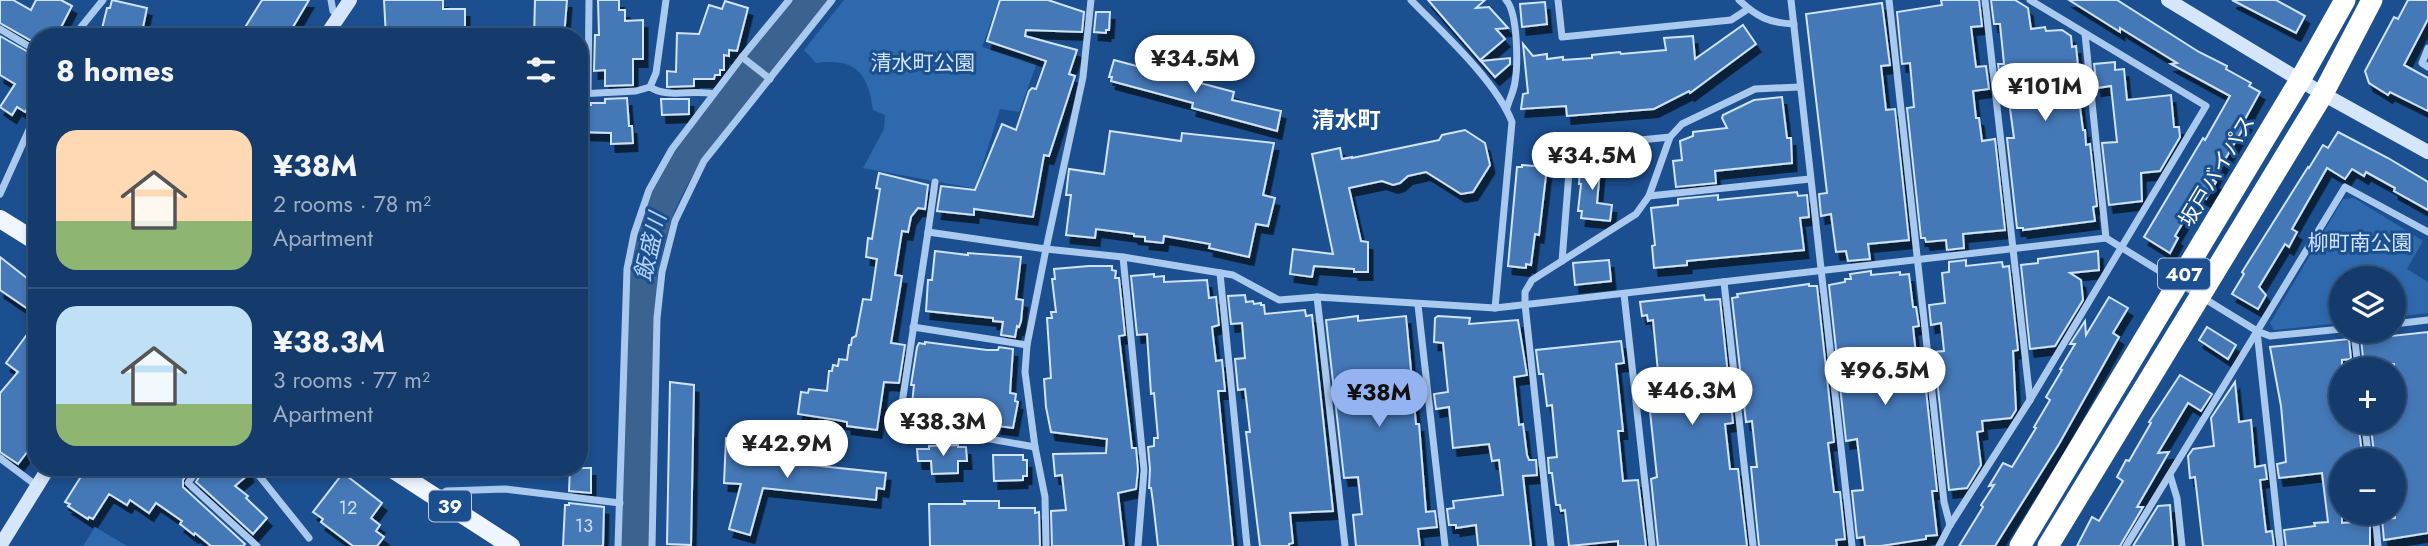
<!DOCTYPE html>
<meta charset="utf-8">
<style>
body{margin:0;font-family:Jost,"Noto Sans JP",sans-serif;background:#1d4271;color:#f1f3f6;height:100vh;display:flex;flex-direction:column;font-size:26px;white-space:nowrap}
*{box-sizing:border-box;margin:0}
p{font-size:23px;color:#9dadc1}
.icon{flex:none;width:38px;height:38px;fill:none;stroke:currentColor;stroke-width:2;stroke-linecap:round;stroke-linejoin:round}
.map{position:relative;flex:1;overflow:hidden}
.details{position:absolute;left:28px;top:28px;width:560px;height:448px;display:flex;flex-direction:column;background:#143b6b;border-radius:28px;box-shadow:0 4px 10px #0003,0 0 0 2px #33557e}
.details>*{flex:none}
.tools{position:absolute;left:2329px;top:266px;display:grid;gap:14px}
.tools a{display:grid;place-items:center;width:77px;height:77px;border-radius:50%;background:#143b6b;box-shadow:0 4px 10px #0003,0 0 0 2px #33557e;font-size:35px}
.price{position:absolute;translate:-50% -60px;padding:0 16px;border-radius:24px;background:#fff;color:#222;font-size:23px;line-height:46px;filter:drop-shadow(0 2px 4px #0008)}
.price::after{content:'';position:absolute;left:50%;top:42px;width:21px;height:16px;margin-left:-10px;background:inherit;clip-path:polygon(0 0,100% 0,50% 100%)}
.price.on{background:#95b2f1;color:#111}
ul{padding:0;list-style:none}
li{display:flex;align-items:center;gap:21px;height:175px;padding:0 28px}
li+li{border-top:2px solid #33557e}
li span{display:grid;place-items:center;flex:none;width:196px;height:140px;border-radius:21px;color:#555}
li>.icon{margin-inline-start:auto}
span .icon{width:84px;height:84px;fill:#fffc;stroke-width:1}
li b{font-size:30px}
h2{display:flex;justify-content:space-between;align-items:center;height:84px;padding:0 28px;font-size:30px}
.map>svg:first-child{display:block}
.green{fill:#2e69ad}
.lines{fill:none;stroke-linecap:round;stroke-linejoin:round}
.river{stroke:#3c6290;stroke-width:33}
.building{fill:#4478b7;stroke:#cfe3fa;stroke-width:2;filter:url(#shadow)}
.street{stroke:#a9c9ee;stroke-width:7}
.secondary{stroke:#d6e6fa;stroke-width:14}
.primary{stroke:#f0f6ff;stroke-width:18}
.highway{stroke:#fff;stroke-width:21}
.labels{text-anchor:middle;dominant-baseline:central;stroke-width:6;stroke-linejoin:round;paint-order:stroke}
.number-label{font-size:18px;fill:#d0dded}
.shield{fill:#1b4f8f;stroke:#bbcadd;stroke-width:2}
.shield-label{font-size:19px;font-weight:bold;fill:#fff}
.park-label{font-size:21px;fill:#cfe3fa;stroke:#1b4f8f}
.street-label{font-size:21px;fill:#fff;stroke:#1b4f8f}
.neighbourhood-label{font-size:23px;font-weight:bold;fill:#fff;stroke:#1b4f8f}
.water-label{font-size:23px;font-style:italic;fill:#b5d3f5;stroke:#1b4f8f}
</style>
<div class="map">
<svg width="2428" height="546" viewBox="0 0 2428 546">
<defs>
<filter id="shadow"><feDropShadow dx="4.5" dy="8" stdDeviation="0" flood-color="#0009"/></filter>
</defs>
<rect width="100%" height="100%" fill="#1b4f8f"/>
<g class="green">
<path d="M844 0H999L982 47 1037 63 1019 112 1000 109 979 176 977 189 863 168 884 129 885 115 873 110C868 72 855 58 816 63L804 50Z"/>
<polygon points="2354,198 2423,241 2407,269 2428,282 2428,313 2394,317 2394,278 2342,278 2341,323 2274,330 2270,323 2343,199"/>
<polygon points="95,527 127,546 83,546"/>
</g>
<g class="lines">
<path class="river" d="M635 546 641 274C646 249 651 225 661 201 695 125 760 64 813 0"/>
</g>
<g class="building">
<polygon points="0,0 13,0 31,10 36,0 61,0 72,6 56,37 37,37 37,44 0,23"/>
<polygon points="112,0 147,8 141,37 100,37 107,8 110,8"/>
<polygon points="262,0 309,0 287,37 239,37"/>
<polygon points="384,0 443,0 443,9 465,9 465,28 418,29 419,37 386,37"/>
<polygon points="535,0 567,0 564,37 534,37"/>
<polygon points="598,0 619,0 619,10 625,10 625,21 643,20 643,59 633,59 633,85 605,86 605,70 594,71 595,35 599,35"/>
<polygon points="1000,0 1048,0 1084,12 1082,32 1026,30 1025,36 1077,50 1069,74 1075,76 1049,156 1044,155 1033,217 974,209 974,215 937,211 941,186 975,190 1002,124 1016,130 1029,91 1032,88 1036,89 1046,61 987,41"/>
<polygon points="1428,0 1485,0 1476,8 1489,7 1508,28 1496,29 1505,39 1480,60"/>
<polygon points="1941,0 1979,0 1982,26 1971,27 1976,67 1986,66 1989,89 1973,91 1976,118 1979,118 1982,141 1995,139 2005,230 1963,234 1964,248 1947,250 1946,240 1926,242 1925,238 1921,238 1907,108 1914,107 1910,63 1902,64 1897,12 1942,5"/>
<polygon points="1991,0 2015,0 2028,8 2031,29 2045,27 2046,31 2062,30 2071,36 2072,47 2076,46 2078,66 2082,66 2084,89 2078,92 2083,130 2085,130 2086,145 2090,144 2097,206 2093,207 2095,221 2023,230 2023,228 2017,228 2007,138 2014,138 2008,94 2007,87 2001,88 1998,64 2004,64 2000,24 1994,24"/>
<polygon points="2069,0 2117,0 2199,52 2227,66 2226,69 2251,83 2249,86 2260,92 2244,121 2247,122 2213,180 2216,182 2206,199 2199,195 2175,236 2178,238 2170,253 2144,237 2203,138 2205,140 2230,96 2171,64 2177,63 2120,28 2120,32"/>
<polygon points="2232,0 2276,0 2305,16 2296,33"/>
<polygon points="2408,0 2428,0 2428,19 2404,65 2428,78 2428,111 2390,92 2388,95 2369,83 2365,71 2394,17 2398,19"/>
<polygon points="725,1 748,8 737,51 729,50 729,56 724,55 724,70 720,70 720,75 715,75 714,79 694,79 694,86 667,87 667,71 676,72 677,33 699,34 709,5 722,9"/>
<polygon points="1545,2 1547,24 1522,27 1520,4"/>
<polygon points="1882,3 1890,65 1881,66 1886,110 1895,109 1909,240 1868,244 1870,259 1848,261 1846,251 1836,252 1831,214 1821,216 1819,194 1827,193 1806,14"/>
<polygon points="1096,12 1110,12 1109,30 1106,30 1106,33 1094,32"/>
<polygon points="1743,25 1756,44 1690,93 1689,91 1654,109 1567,116 1566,106 1521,109 1523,94 1528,93 1523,44 1533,56 1547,54 1547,59 1563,57 1563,60 1592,58 1592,55 1620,52 1621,54 1666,50 1664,38 1693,36 1695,59"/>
<polygon points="0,36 37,57 37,81 31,95 34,98 25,112 17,107 12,115 0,107 15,84 0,75"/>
<polygon points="1510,58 1510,64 1495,77 1481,61"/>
<polygon points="1114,60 1234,92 1232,100 1281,111 1277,131 1192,108 1193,103 1111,81 1112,77 1109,77"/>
<polygon points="2115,62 2115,70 2124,69 2127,100 2171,95 2174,127 2179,127 2180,137 2160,171 2141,173 2142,201 2109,205 2102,143 2117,142 2111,86 2097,88 2094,64"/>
<polygon points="1782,97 1787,138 1791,138 1792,163 1715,171 1716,183 1676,187 1673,161 1682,160 1680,141 1693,136 1693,132 1727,128 1722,118 1723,115 1754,100"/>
<polygon points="627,98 629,126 632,126 633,143 611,144 611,133 579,132 579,105 591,105 591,103 605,103 605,99"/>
<polygon points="661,99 689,99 689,114 662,115"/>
<polygon points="1465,130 1485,143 1490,165 1473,192 1461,194 1426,172 1408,176 1400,183 1393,185 1382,181 1349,188 1361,241 1368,242 1368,272 1354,272 1354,269 1314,266 1312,277 1290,274 1293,249 1333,254 1312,154 1340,148 1342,159 1352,157 1352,158 1439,140 1442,135"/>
<polygon points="1110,131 1181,141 1182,133 1274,143 1263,195 1275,198 1268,226 1256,224 1249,257 1209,248 1210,244 1164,236 1163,243 1145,241 1145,237 1134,236 1134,234 1096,229 1095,238 1066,235 1071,195 1066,195 1069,169 1104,174"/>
<polygon points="2338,132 2388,158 2428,182 2428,210 2394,191 2395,188 2366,172 2364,176 2352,169 2345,179 2327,168 2292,229 2297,232 2289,247 2285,244 2259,287 2266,295 2258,309 2232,294 2244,274 2242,272 2308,167 2309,168 2323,145 2328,148"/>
<polygon points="1586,157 1601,159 1597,203 1612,205 1610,221 1581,218 1582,211 1578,211 1581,184 1579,184 1580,166 1583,167"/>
<polygon points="1522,165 1547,167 1539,235 1535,234 1531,265 1526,264 1526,268 1508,266 1517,167 1522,167"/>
<polygon points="879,173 928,185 925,209 918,208 911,217 908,232 902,231 895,275 902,276 891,343 905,345 899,383 884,382 877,430 847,426 847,422 837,420 798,414 801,392 808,393 809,389 827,391 829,371 832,371 833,365 838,366 839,359 847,360 849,345 851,345 852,338 856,336 863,299 871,300 877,259 866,257 868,238 872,239 880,189 876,188"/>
<polygon points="1797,192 1798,196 1807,195 1809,217 1800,218 1804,250 1687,261 1687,265 1654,268 1652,246 1655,245 1651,208 1678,205 1678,199 1718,195 1718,200"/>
<polygon points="935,251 968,255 968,253 1021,257 1016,299 1023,300 1021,321 1019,327 1017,326 1015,337 1001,335 1003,322 993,321 993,318 926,311 928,280 932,280"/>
<polygon points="2098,251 2099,270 2070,273 2081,280 2083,300 2055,346 2030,349 2021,265 2038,263 2038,259"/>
<polygon points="0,257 37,286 37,315 0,290"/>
<polygon points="1609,260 1611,281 1575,285 1573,263"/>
<polygon points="1966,260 1966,266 2002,262 2003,267 2009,266 2018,350 2013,351 2016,410 2011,418 1982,421 1983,431 1977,432 1981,465 1967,488 1949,490 1934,352 1944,351 1941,323 1931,325 1929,305 1945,303 1942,273 1949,272 1949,262"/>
<polygon points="1089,266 1112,266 1112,270 1116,271 1115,278 1119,278 1125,335 1119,336 1132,448 1136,448 1138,470 1136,489 1118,493 1124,546 1052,546 1051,511 1066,510 1062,475 1055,476 1053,454 1106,453 1107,439 1051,432 1046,407 1044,379 1051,378 1047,318 1052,318 1051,312 1056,312 1052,279 1055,279 1054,269"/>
<polygon points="1871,271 1871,275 1900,272 1900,275 1909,274 1913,307 1916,307 1919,326 1913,327 1916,354 1922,354 1937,491 1932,491 1937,535 1926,536 1926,539 1881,546 1865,546 1864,537 1857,538 1852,491 1863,490 1857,439 1846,441 1829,285 1845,282 1845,279 1851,279 1850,274"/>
<polygon points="1154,274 1154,277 1164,276 1164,282 1207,280 1209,298 1216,297 1219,325 1212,327 1216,361 1222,360 1225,391 1218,391 1233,546 1158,546 1153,502 1151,488 1149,488 1150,469 1148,447 1154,446 1154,438 1158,438 1154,393 1151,394 1147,334 1137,335 1131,276"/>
<polygon points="1809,284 1809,286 1817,286 1834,442 1828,443 1834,492 1840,492 1845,539 1836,540 1837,546 1759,546 1751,467 1757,467 1752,421 1746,422 1732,298 1738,297 1737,294"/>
<polygon points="1245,295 1246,302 1253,301 1254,304 1261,303 1261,305 1264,305 1265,314 1305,310 1306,316 1312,315 1333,511 1290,513 1293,543 1289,544 1289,546 1260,546 1246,432 1250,432 1245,389 1238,390 1235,359 1245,358 1242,323 1231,324 1228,296"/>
<polygon points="1704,295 1705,300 1720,299 1733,423 1725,424 1730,469 1738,469 1747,546 1658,546 1651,479 1657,477 1646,374 1658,372 1653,320 1648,321 1647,315 1642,316 1640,302"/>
<polygon points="2109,297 2128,308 2113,333 2119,337 2059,444 1995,546 1959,546 1983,507 1981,505 1994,485 1989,486 2003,463 2012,467 2036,428 2034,427 2050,400 2046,397 2062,370 2060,369 2075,344 2070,344 2085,321 2086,335"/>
<polygon points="1358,316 1358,321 1406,316 1416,424 1419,424 1426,512 1435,511 1437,527 1418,529 1420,546 1356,546 1353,515 1362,514 1358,477 1344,478 1326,320"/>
<polygon points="1438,316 1470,318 1469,324 1518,320 1527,375 1514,377 1519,425 1523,424 1527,455 1529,460 1536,460 1537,475 1523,476 1531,546 1478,546 1476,525 1456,528 1456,525 1449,525 1447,509 1454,508 1453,501 1503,495 1499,460 1492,461 1489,444 1453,448 1449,407 1436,409 1434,394 1448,392 1443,343 1434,342 1435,318"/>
<polygon points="37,321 37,439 18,464 0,452 0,393 18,372 6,363"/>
<polygon points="2207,327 2236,345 2228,359 2199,340"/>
<polygon points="2428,332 2428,533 2384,540 2382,519 2395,518 2394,460 2375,460 2370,422 2394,422 2394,364 2371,366 2370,357 2363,358 2361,338 2392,333 2392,336"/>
<polygon points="2349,339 2351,359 2342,360 2342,422 2358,422 2363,460 2342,460 2342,523 2370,521 2370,546 2286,546 2284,530 2315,526 2314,523 2328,522 2322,473 2279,478 2277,464 2286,462 2281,406 2270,347"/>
<polygon points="1621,341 1624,363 1616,364 1623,431 1618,431 1623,481 1638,480 1646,546 1618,546 1618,541 1569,546 1565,510 1561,511 1560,505 1556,505 1552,473 1549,473 1548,458 1557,457 1552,405 1547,406 1543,374 1539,374 1536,350"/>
<polygon points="925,342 987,350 998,350 999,347 1013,349 1010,393 1016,394 1015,401 1018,402 1013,428 997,426 998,420 946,414 946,410 912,404 914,385 911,385 917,347 919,343 925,344"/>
<polygon points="2180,375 2212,394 2201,411 2188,403 2158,453 2169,452 2137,507 2143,507 2120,546 2077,546 2092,517 2099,521 2123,481 2117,477 2126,460 2129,461 2151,423 2149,422"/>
<polygon points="670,382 694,385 691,545 667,544"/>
<polygon points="2235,382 2239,422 2251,420 2255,467 2265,465 2267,479 2260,480 2266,532 2272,531 2274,546 2203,546 2195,477 2190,478 2188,456 2193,449 2214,446 2211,418"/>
<polygon points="729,436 754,437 753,459 886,473 884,489 877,488 876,500 763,488 750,535 729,529 741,484 724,483 726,438 729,439"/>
<polygon points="958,445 958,447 966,447 967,461 958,461 958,473 932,474 931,461 918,461 917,449 929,449 929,446"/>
<polygon points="993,455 1023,455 1023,460 1027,460 1027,476 1023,476 1023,480 994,481"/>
<polygon points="87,467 120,467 133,475 138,467 191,467 183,480 183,487 245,544 243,546 211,546 195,533 194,535 180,524 182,521 156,503 149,513 130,500 127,505 109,494 93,519 89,517 88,519 68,506 70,504 65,502"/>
<polygon points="205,467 246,467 249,474 235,486 248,496 246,498 267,518 253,534 196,482"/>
<polygon points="570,468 591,468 591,493 569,491"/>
<polygon points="343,473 382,503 371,518 380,525 376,531 384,537 377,546 353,546 321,522 323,519 313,512"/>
<polygon points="964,501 999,501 999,508 1035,508 1035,513 1039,512 1040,546 930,546 929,504 965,504"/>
<polygon points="569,503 604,507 603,546 563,546 565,505 569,505"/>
<polygon points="2170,505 2173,546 2133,546 2158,506"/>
</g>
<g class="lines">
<g class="street">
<polyline points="331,0 333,11 339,17"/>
<path d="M1411 0C1442 32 1496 81 1512 122L1495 308"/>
<path d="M1506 0C1518 13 1518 64 1515 82 1514 91 1509 100 1507 108"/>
<polyline points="1558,0 1562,37 1731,20 1748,9"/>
<path d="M1739 0C1757 17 1769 23 1794 24"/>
<polyline points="1791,0 1852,546"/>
<polyline points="1889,0 1944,502 1950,525"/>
<polyline points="1985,0 2030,400"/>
<polyline points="0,29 37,51"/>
<polyline points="2085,34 2106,238"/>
<polyline points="73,37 103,0"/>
<polyline points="2428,48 2422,63 2428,67"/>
<polyline points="742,57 770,79"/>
<path d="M650 87C668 99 692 89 713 94"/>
<polyline points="588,93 589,0"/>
<polyline points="579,94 636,91 650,87 656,73 666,0"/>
<polyline points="0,194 37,112"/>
<polyline points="1649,196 1810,179"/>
<polyline points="928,232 935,182"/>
<polyline points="1123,257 1144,470 1138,546"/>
<polyline points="1562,261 1571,147 1670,137"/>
<polyline points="1220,273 1247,546"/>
<polyline points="1724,282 1753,546"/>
<polyline points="1624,294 1652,546"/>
<polyline points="1317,297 1345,546"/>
<polyline points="1418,305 1445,546"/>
<polyline points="2394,324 2428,320"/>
<polyline points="913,327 1027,345"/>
<polyline points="2354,331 2358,369"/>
<polyline points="2364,422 2369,460"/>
<polyline points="1035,447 899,423 928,232 1046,249 1123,257 1233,275 1279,300 1317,297 1495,308 2106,238 2257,331"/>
<polyline points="0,458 37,486"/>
<polyline points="199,467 188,483 257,546"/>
<polyline points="252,467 309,538"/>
<polyline points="2170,475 2177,498 2182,546"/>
<polyline points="441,499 446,491 505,489 620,503"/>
<polyline points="2375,513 2378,546"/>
<polyline points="618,546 627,269 634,234 649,190 672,149 742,57 789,0"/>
<polyline points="652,546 657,318 662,272 675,221 704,161 832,0"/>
<polyline points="1046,546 1045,497 1035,447 1025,372 1027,345 1046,249 1083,77 1091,0"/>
<polyline points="1551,546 1525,304 1525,292 1532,280 1636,214 1649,196 1670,137 1682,124 1755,89 1799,87"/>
<polyline points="1939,546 1950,525 2030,400 2206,106 2030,0"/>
<polyline points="2126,546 2345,187 2428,232"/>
<polyline points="2280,546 2257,331 2270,336 2342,329"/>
</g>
<g class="secondary">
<polyline points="2168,0 2323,94 2428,152"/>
<polyline points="325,37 350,0"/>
<polyline points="0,546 49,467"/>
</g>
<g class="primary">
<polyline points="0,219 37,242"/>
<polyline points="389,467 511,546"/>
</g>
<g class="highway">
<polyline points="2020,546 2300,80 2345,0"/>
<polyline points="2048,546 2323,94 2372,0"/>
</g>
</g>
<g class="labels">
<g class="number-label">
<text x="348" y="508">12</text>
<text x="584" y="526">13</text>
</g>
<g class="shield">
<rect x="2158" y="258.5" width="52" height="31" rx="5"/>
<rect x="429" y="490.5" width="42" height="31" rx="5"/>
</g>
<g class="shield-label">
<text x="2184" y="274">407</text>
<text x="450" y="506">39</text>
</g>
<g class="park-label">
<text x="923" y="63">清水町公園</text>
<text x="2360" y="243">柳町南公園</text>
</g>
<g class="street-label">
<text transform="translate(2217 171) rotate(-59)">坂戸バイパス</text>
</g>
<g class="neighbourhood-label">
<text x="1346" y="120">清水町</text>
</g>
<g class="water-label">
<text transform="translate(650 247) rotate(-77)">飯盛川</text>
</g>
</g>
</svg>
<div class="tools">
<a><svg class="icon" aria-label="layers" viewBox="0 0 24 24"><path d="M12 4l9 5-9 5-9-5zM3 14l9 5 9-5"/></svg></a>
<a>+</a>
<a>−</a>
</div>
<b class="price" style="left:1195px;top:95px">¥34.5M</b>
<b class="price" style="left:2045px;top:123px">¥101M</b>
<b class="price" style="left:1592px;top:192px">¥34.5M</b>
<b class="price" style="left:1885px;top:407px">¥96.5M</b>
<b class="price" style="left:1692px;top:427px">¥46.3M</b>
<b class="price on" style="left:1379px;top:429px">¥38M</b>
<b class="price" style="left:943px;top:458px">¥38.3M</b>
<b class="price" style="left:787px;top:480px">¥42.9M</b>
<section class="details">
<h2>8 homes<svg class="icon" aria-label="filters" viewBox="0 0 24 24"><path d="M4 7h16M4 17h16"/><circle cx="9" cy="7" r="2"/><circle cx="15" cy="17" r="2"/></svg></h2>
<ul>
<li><span style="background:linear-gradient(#ffd9b3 65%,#8fb573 0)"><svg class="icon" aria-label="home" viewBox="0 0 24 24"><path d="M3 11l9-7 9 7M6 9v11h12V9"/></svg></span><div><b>¥38M</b><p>2 rooms · 78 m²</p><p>Apartment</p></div></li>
<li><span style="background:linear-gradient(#bfe0f5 70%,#8fb573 0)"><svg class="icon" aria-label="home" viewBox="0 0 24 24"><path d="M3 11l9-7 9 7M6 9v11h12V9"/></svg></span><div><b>¥38.3M</b><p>3 rooms · 77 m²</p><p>Apartment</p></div></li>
</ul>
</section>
</div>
